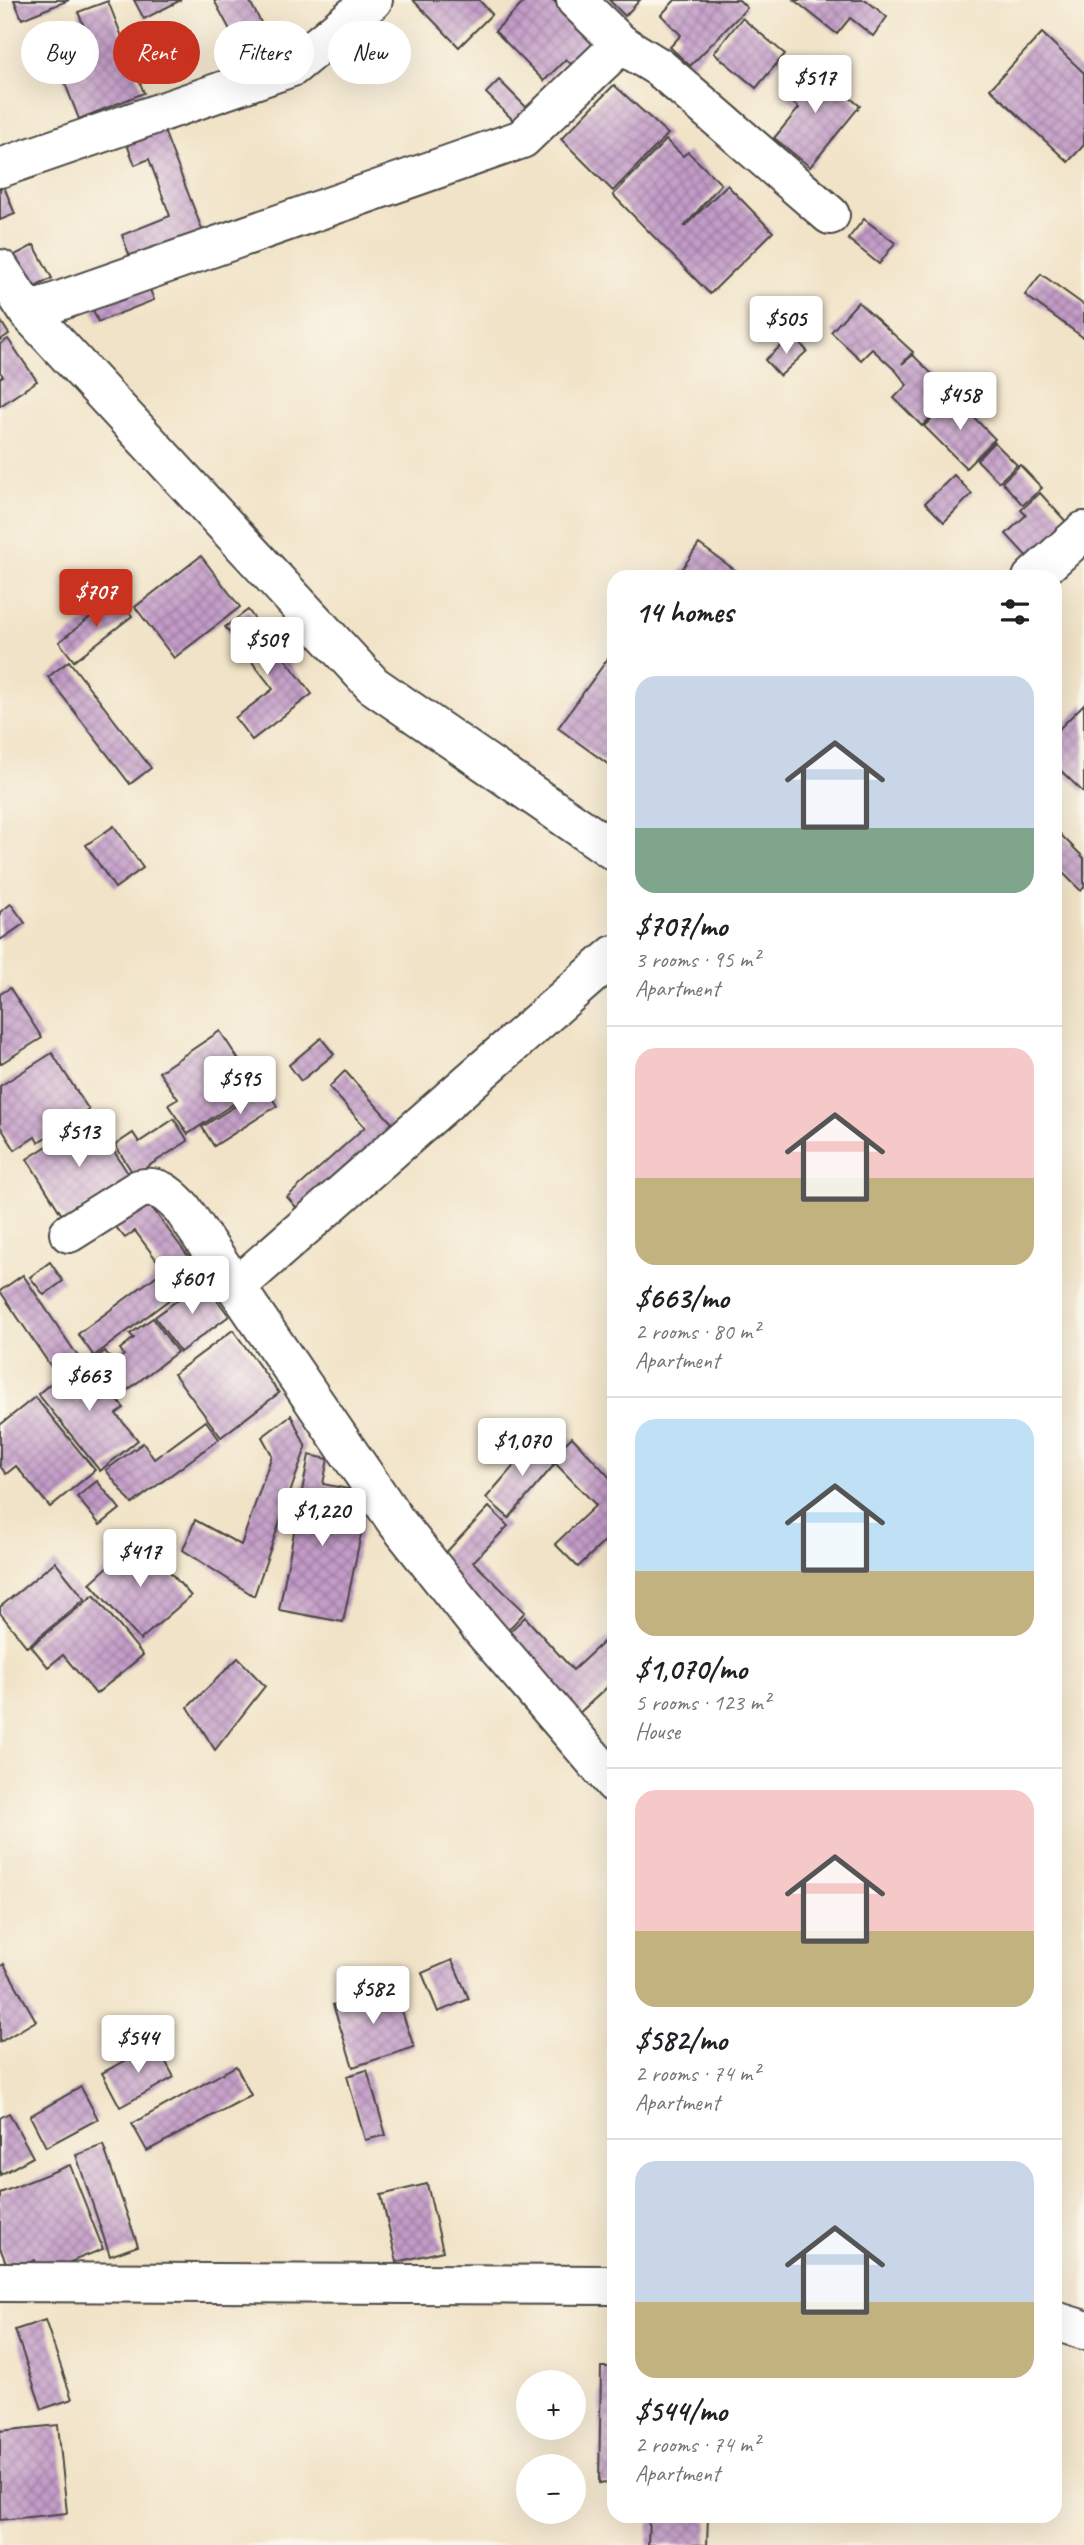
<!DOCTYPE html>
<meta charset="utf-8">
<style>
body{margin:0;font-family:Caveat,sans-serif;background:#f2f2f2;color:#202124;height:100vh;display:flex;flex-direction:column;font-size:26px;white-space:nowrap}
*{box-sizing:border-box;margin:0}
p{font-size:23px;color:#757577}
.icon{flex:none;width:38px;height:38px;fill:none;stroke:currentColor;stroke-width:2;stroke-linecap:round;stroke-linejoin:round}
.map{position:relative;flex:1;overflow:hidden}
.sheet{position:absolute;left:607px;top:570px;width:455px;height:1953px;display:flex;flex-direction:column;background:#fff;border-radius:21px;box-shadow:0 7px 28px #0002}
.sheet>*{flex:none}
.top-card{position:absolute;left:21px;top:21px;width:481px;height:63px;display:flex;gap:14px}
.fabs{position:absolute;left:516px;top:2370px;display:grid;gap:14px}
.fabs a{display:grid;place-items:center;width:70px;height:70px;border-radius:50%;background:#fff;box-shadow:0 7px 28px #0002;font-size:35px}
.price{position:absolute;translate:-50% -60px;padding:0 16px;border-radius:7px;background:#fff;color:#222;font-size:23px;line-height:46px;filter:drop-shadow(0 2px 4px #0008)}
.price::after{content:'';position:absolute;left:50%;top:42px;width:21px;height:16px;margin-left:-10px;background:inherit;clip-path:polygon(0 0,100% 0,50% 100%)}
.price.selected{background:#c8321e;color:#fff}
ul{padding:0;list-style:none}
li{display:grid;align-content:center;gap:14px;height:371px;padding:0 28px}
li+li{border-top:2px solid #e0e0e0}
li span{display:grid;place-items:center;height:217px;border-radius:21px;color:#555}
li>.icon{margin-inline-start:auto}
span .icon{width:126px;height:126px;fill:#fffc;stroke-width:1}
li b{font-size:30px}
h2{display:flex;justify-content:space-between;align-items:center;height:84px;padding:0 28px;font-size:30px}
.tag{padding:0 24px;border-radius:32px;background:#fff;box-shadow:0 7px 28px #0002;font-size:24px;line-height:63px}
.tag.selected{background:#c8321e;color:#fff}
.map>svg:first-child{display:block}
.building{fill:url(#building-cross-hatch)}
.lines{fill:none;stroke-linecap:round;stroke-linejoin:round}
.street-casing{stroke:#494742;stroke-width:42}
.secondary-casing{stroke:#494742;stroke-width:42}
.street{stroke:#fff;stroke-width:38}
.secondary{stroke:#fff;stroke-width:38}
</style>
<div class="map">
<svg width="1084" height="2545" viewBox="0 0 1084 2545">
<defs>
<pattern id="building-cross-hatch" width="8" height="8" patternUnits="userSpaceOnUse" patternTransform="scale(1.75)"><rect width="8" height="8" fill="#c29bc7"/><path d="M0 0l8 8M0 8l8-8" fill="none" stroke="#9e7fa2"/></pattern>
</defs>
<rect width="100%" height="100%" fill="#fbf7ec"/>
<filter id="ink" filterUnits="userSpaceOnUse"><feTurbulence type="fractalNoise" baseFrequency=".0143" numOctaves="2"/><feDisplacementMap in="SourceGraphic" scale="14" xChannelSelector="R" yChannelSelector="G"/><feConvolveMatrix kernelMatrix="1 2 1 2 8 2 1 2 1" color-interpolation-filters="sRGB"/></filter>
<filter id="wash" filterUnits="userSpaceOnUse"><feTurbulence type="fractalNoise" baseFrequency=".00686" numOctaves="4" result="noise"/><feDisplacementMap in="SourceGraphic" scale="28" xChannelSelector="R" yChannelSelector="G"/><feGaussianBlur stdDeviation="1.57" result="paint"/><feColorMatrix in="noise" values="0 0 0 0 0 0 0 0 0 0 0 0 0 0 0 0 0 1.4 0 .05"/><feComposite in="paint" operator="in"/></filter>
<g filter="url(#wash)">
<rect width="100%" height="100%" fill="#f1e3c7"/>
<g id="blocks">
<g class="building">
<polygon points="14,0 69,0 22,19"/>
<polygon points="134,0 181,0 144,19"/>
<polygon points="214,0 249,0 273,45 246,60"/>
<polygon points="413,0 479,0 492,14 459,47"/>
<polygon points="526,0 553,0 597,45 575,68 566,59 544,81 495,31"/>
<polygon points="609,0 640,0 625,16"/>
<polygon points="675,0 739,0 747,8 690,66 670,47 681,35 661,15"/>
<polygon points="794,0 866,0 887,17 873,36 850,18 837,34"/>
<polygon points="108,1 144,93 79,119 54,55 90,41 78,12"/>
<polygon points="742,18 785,54 756,88 714,53"/>
<polygon points="1042,33 1084,73 1084,145 1068,162 990,89"/>
<polygon points="808,64 860,106 810,167 774,138 799,108 783,94"/>
<polygon points="499,80 530,111 517,124 486,93"/>
<polygon points="614,85 668,134 613,191 561,139"/>
<polygon points="163,128 203,232 131,260 122,235 170,216 149,159 135,165 126,142"/>
<polygon points="666,140 683,156 688,152 721,184 684,227 727,185 773,232 710,294 613,195"/>
<polygon points="0,177 15,214 0,220"/>
<polygon points="864,219 895,243 879,264 848,239"/>
<polygon points="34,245 52,278 28,291 11,257"/>
<polygon points="1041,274 1084,305 1084,338 1025,295"/>
<polygon points="145,277 154,300 98,322 89,299"/>
<polygon points="858,302 913,352 902,364 913,355 953,395 922,426 894,398 907,385 896,371 872,349 861,360 831,332"/>
<polygon points="0,320 9,334 0,340"/>
<polygon points="793,335 807,351 780,376 765,360"/>
<polygon points="8,339 37,381 0,406 0,378 3,376 0,372 0,344"/>
<polygon points="954,397 995,439 966,468 924,426"/>
<polygon points="994,442 1017,465 999,482 977,460"/>
<polygon points="1020,465 1042,488 1023,505 1002,482"/>
<polygon points="954,475 972,494 944,522 925,503"/>
<polygon points="1040,493 1069,525 1031,561 1006,534 1026,515 1021,510"/>
<polygon points="699,544 746,578 676,578"/>
<polygon points="201,556 240,607 174,658 135,607"/>
<polygon points="117,596 132,616 74,661 59,642"/>
<polygon points="248,610 312,694 252,740 235,718 273,689 225,627"/>
<polygon points="614,650 614,763 612,767 558,728"/>
<polygon points="69,661 151,768 130,784 48,677"/>
<polygon points="1084,704 1084,793 1055,765 1055,733"/>
<polygon points="114,826 143,868 115,888 86,845"/>
<polygon points="1055,829 1084,858 1084,887 1081,891 1055,865"/>
<polygon points="11,904 25,923 0,940 0,912"/>
<polygon points="10,988 42,1038 0,1064 0,994"/>
<polygon points="220,1031 244,1068 250,1064 263,1084 188,1134 168,1105 178,1099 159,1072"/>
<polygon points="321,1038 334,1054 301,1081 289,1065"/>
<polygon points="52,1053 89,1110 38,1142 35,1137 15,1150 0,1126 0,1086"/>
<polygon points="345,1071 400,1132 305,1217 287,1197 365,1127 329,1087"/>
<polygon points="265,1087 277,1106 214,1146 202,1127"/>
<polygon points="92,1117 131,1178 65,1220 27,1159"/>
<polygon points="174,1119 188,1141 134,1175 115,1145 133,1133 139,1142"/>
<polygon points="147,1201 202,1275 94,1356 78,1334 164,1270 135,1231 125,1238 115,1226"/>
<polygon points="50,1262 63,1281 44,1295 30,1277"/>
<polygon points="23,1275 79,1358 56,1374 0,1291"/>
<polygon points="203,1281 229,1316 180,1352 155,1317"/>
<polygon points="153,1318 177,1352 121,1395 94,1359 105,1351 114,1363 124,1355 120,1349 134,1338 130,1334"/>
<polygon points="233,1330 279,1393 221,1437 174,1374"/>
<polygon points="82,1357 124,1408 116,1414 138,1440 100,1471 38,1394"/>
<polygon points="35,1397 95,1470 50,1507 16,1466 6,1474 0,1466 0,1425"/>
<polygon points="291,1415 306,1447 254,1596 183,1550 195,1520 241,1545 272,1455 262,1437"/>
<polygon points="206,1421 219,1439 132,1504 106,1470 143,1443 154,1459"/>
<polygon points="540,1435 554,1447 545,1457 554,1465 509,1518 486,1498"/>
<polygon points="572,1437 614,1482 614,1532 578,1567 555,1544 596,1505 550,1458"/>
<polygon points="309,1455 328,1459 323,1484 348,1489 345,1502 367,1505 343,1622 279,1610"/>
<polygon points="97,1481 120,1509 100,1525 77,1497"/>
<polygon points="489,1507 508,1526 473,1562 525,1612 506,1632 435,1564"/>
<polygon points="140,1538 191,1596 140,1640 90,1583"/>
<polygon points="55,1562 85,1599 27,1647 0,1613 0,1607"/>
<polygon points="94,1595 143,1655 96,1694 63,1655 48,1667 31,1646"/>
<polygon points="525,1617 573,1670 614,1632 614,1681 576,1716 504,1637"/>
<polygon points="238,1658 265,1686 215,1750 188,1707"/>
<polygon points="452,1960 469,1999 438,2012 422,1973"/>
<polygon points="4,1964 36,2021 0,2042 0,1967"/>
<polygon points="393,1985 414,2047 353,2067 333,2005"/>
<polygon points="156,2044 174,2077 120,2107 102,2073"/>
<polygon points="236,2066 251,2095 147,2151 132,2124"/>
<polygon points="367,2070 386,2135 365,2140 347,2076"/>
<polygon points="81,2087 98,2119 46,2147 30,2116"/>
<polygon points="9,2113 33,2157 0,2175 0,2118"/>
<polygon points="103,2145 138,2246 110,2256 76,2155"/>
<polygon points="70,2165 103,2249 40,2274 35,2260 9,2270 0,2248 0,2193"/>
<polygon points="427,2184 443,2251 397,2262 381,2195"/>
<polygon points="45,2320 72,2399 42,2409 15,2330"/>
<polygon points="601,2367 614,2367 614,2484 599,2483"/>
<polygon points="58,2425 67,2513 0,2520 0,2431"/>
<polygon points="649,2516 708,2516 707,2545 648,2545"/>
</g>
</g>
</g>
<g filter="url(#ink)">
<use href="#blocks" fill-opacity="0" stroke="#494742" stroke-width="2"/>
<g class="lines">
<g class="street-casing">
<g id="street">
<polyline points="576,0 621,44 660,68 830,215"/>
<polyline points="0,168 292,67 373,0"/>
<polyline points="0,269 28,312 373,685 614,851"/>
<polyline points="28,312 522,139 621,44"/>
<polyline points="1032,578 1084,531"/>
<path d="M69 1233 139 1189C159 1184 169 1195 182 1208L395 1520 479 1626 614 1783"/>
<polyline points="236,1287 614,955"/>
</g>
</g>
<g class="secondary-casing">
<g id="secondary">
<polyline points="0,2282 614,2285"/>
<polyline points="1055,2321 1084,2330"/>
</g>
</g>
<use href="#street" class="street"/>
<use href="#secondary" class="secondary"/>
</g>
</g>
</svg>
<div class="fabs">
<a>+</a>
<a>−</a>
</div>
<b class="price" style="left:815px;top:115px">$517</b>
<b class="price" style="left:786px;top:356px">$505</b>
<b class="price" style="left:960px;top:432px">$458</b>
<b class="price selected" style="left:96px;top:629px">$707</b>
<b class="price" style="left:267px;top:677px">$509</b>
<b class="price" style="left:240px;top:1116px">$595</b>
<b class="price" style="left:79px;top:1169px">$513</b>
<b class="price" style="left:192px;top:1316px">$601</b>
<b class="price" style="left:89px;top:1413px">$663</b>
<b class="price" style="left:522px;top:1478px">$1,070</b>
<b class="price" style="left:322px;top:1548px">$1,220</b>
<b class="price" style="left:140px;top:1589px">$417</b>
<b class="price" style="left:373px;top:2026px">$582</b>
<b class="price" style="left:138px;top:2075px">$544</b>
<div class="top-card">
<a class="tag">Buy</a>
<a class="tag selected">Rent</a>
<a class="tag">Filters</a>
<a class="tag">New</a>
</div>
<section class="sheet">
<h2>14 homes<svg class="icon" aria-label="filters" viewBox="0 0 24 24"><path d="M4 7h16M4 17h16"/><circle cx="9" cy="7" r="2"/><circle cx="15" cy="17" r="2"/></svg></h2>
<ul>
<li><span style="background:linear-gradient(#c9d6e8 70%,#7fa58c 0)"><svg class="icon" aria-label="home" viewBox="0 0 24 24"><path d="M3 11l9-7 9 7M6 9v11h12V9"/></svg></span><div><b>$707/mo</b><p>3 rooms · 95 m²</p><p>Apartment</p></div></li>
<li><span style="background:linear-gradient(#f6c9c9 60%,#c2b280 0)"><svg class="icon" aria-label="home" viewBox="0 0 24 24"><path d="M3 11l9-7 9 7M6 9v11h12V9"/></svg></span><div><b>$663/mo</b><p>2 rooms · 80 m²</p><p>Apartment</p></div></li>
<li><span style="background:linear-gradient(#bfe0f5 70%,#c2b280 0)"><svg class="icon" aria-label="home" viewBox="0 0 24 24"><path d="M3 11l9-7 9 7M6 9v11h12V9"/></svg></span><div><b>$1,070/mo</b><p>5 rooms · 123 m²</p><p>House</p></div></li>
<li><span style="background:linear-gradient(#f6c9c9 65%,#c2b280 0)"><svg class="icon" aria-label="home" viewBox="0 0 24 24"><path d="M3 11l9-7 9 7M6 9v11h12V9"/></svg></span><div><b>$582/mo</b><p>2 rooms · 74 m²</p><p>Apartment</p></div></li>
<li><span style="background:linear-gradient(#c9d6e8 65%,#c2b280 0)"><svg class="icon" aria-label="home" viewBox="0 0 24 24"><path d="M3 11l9-7 9 7M6 9v11h12V9"/></svg></span><div><b>$544/mo</b><p>2 rooms · 74 m²</p><p>Apartment</p></div></li>
</ul>
</section>
</div>
